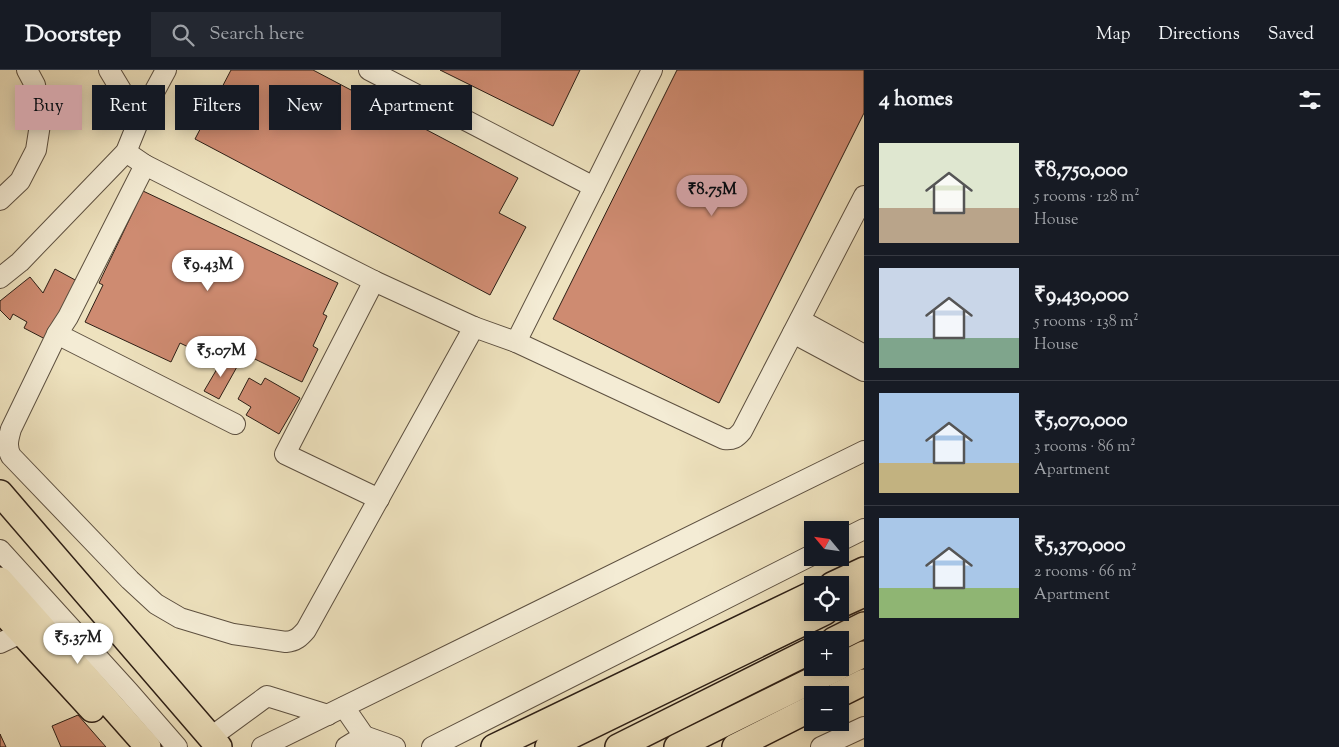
<!DOCTYPE html>
<meta charset="utf-8">
<style>
body{margin:0;font-family:"Sorts Mill Goudy",serif;background:#242831;color:#f1f3f6;height:100vh;display:flex;flex-direction:column;font-size:19px;white-space:nowrap}
*{box-sizing:border-box;margin:0}
p{font-size:16px;color:#9ea1a6}
.icon{flex:none;width:28px;height:28px;fill:none;stroke:currentColor;stroke-width:2;stroke-linecap:round;stroke-linejoin:round}
.map{position:relative;flex:1;overflow:hidden}
.panel{display:flex;flex-direction:column;background:#171b24;width:475px}
.panel>*{flex:none}
.top-card{position:absolute;left:15px;top:15px;width:475px;height:45px;display:flex;gap:10px}
.needle{width:32px;rotate:299deg}
.fabs{position:absolute;left:804px;top:451px;display:grid;gap:10px}
.fabs a{display:grid;place-items:center;width:45px;height:45px;border-radius:0px;background:#171b24;box-shadow:0 2px 12px #0003;font-size:25px}
.price{position:absolute;translate:-50% -42px;padding:0 11px;border-radius:18px;background:#fff;color:#222;font-size:16px;line-height:32px;filter:drop-shadow(0 1px 2px #0008)}
.price::after{content:'';position:absolute;left:50%;top:30px;width:15px;height:11px;margin-left:-8px;background:inherit;clip-path:polygon(0 0,100% 0,50% 100%)}
.price.on{background:#c59692;color:#111}
ul{padding:0;list-style:none}
li{display:flex;align-items:center;gap:15px;height:125px;padding:0 15px}
li+li{border-top:1px solid #363941}
li span{display:grid;place-items:center;flex:none;width:140px;height:100px;border-radius:0px;color:#555}
li>.icon{margin-inline-start:auto}
span .icon{width:60px;height:60px;fill:#fffc;stroke-width:1}
li b{font-size:21px}
h2{display:flex;justify-content:space-between;align-items:center;height:60px;padding:0 15px;font-size:21px}
.pill{padding:0 18px;border-radius:0px;background:#171b24;box-shadow:0 2px 12px #0003;font-size:18px;line-height:45px}
.pill.on{background:#c59692;color:#111}
header{display:flex;align-items:center;gap:30px;box-sizing:border-box;height:70px;padding:0 25px;background:#171b24;border-bottom:1px solid #363941}
header strong{font-size:24px}
nav{display:flex;gap:28px;margin-inline-start:auto;font-size:18px}
.search{width:350px;height:45px;background:#242831;display:flex;align-items:center;gap:12px;box-sizing:border-box;padding:0 18px;border-radius:0px;color:#9ea1a6;font-size:19px}
main{display:flex;flex:1;min-height:0}
.map>svg:first-child{display:block}
.building{fill:#ce8b71;stroke:#2d1f16}
.lines{fill:none;stroke-linecap:round;stroke-linejoin:round}
.minor-casing{stroke:#5d5040;stroke-width:22}
.major-casing{stroke:#2d1f16;stroke-width:28}
.minor{stroke:#f4ecd5;stroke-width:20}
.major{stroke:#eee2be;stroke-width:25}
</style>
<header>
<strong>Doorstep</strong>
<div class="search"><svg class="icon" aria-label="search" viewBox="0 0 24 24"><circle cx="10" cy="10" r="6"/><path d="M15 15l6 6"/></svg>Search here</div>
<nav><a>Map</a><a>Directions</a><a>Saved</a></nav>
</header>
<main>
<div class="map">
<svg width="864" height="677" viewBox="0 0 864 677">
<rect width="100%" height="100%" fill="#eee2be"/>
<filter id="stains"><feTurbulence type="fractalNoise" baseFrequency=".004" numOctaves="4"/><feColorMatrix values="0 0 0 0 .2 0 0 0 0 .09 0 0 0 0 .02 0 0 0 .5 -.17"/></filter>
<radialGradient id="worn" r=".72"><stop offset=".6" stop-color="#630" stop-opacity="0"/><stop offset="1" stop-color="#630" stop-opacity=".3"/></radialGradient>
<g class="building">
<polygon points="231,0 313,0 518,108 499,143 526,157 490,225 195,69"/>
<polygon points="440,0 580,0 553,56"/>
<polygon points="677,0 864,0 864,43 719,333 553,249"/>
<polygon points="143,121 338,213 323,244 327,246 313,276 318,279 302,312 224,274 220,284 210,279 207,286 180,273 171,292 85,252 103,215 99,213"/>
<polygon points="55,199 77,211 47,270 24,258 27,252 13,244 10,250 0,240 0,231 30,207 43,223"/>
<polygon points="224,287 238,295 219,329 204,321"/>
<polygon points="249,308 261,315 265,308 300,328 279,364 246,345 251,337 238,329"/>
<polygon points="78,645 106,677 61,677 52,656"/>
<polygon points="0,664 6,677 0,677"/>
</g>
<g class="lines">
<g class="minor-casing">
<g id="minor">
<polyline points="109,0 139,50"/>
<polyline points="369,0 594,117"/>
<polyline points="126,82 145,95 374,211 474,257 516,272 594,117 652,0"/>
<polyline points="145,95 68,247 57,264 235,354"/>
<polyline points="0,130 20,111 36,80 41,48 35,15 27,0"/>
<polyline points="0,208 20,192 126,82 139,50 166,0"/>
<polyline points="374,211 285,384 379,429"/>
<polyline points="800,250 864,285"/>
<polyline points="793,263 864,301"/>
<path d="M57 264 11 359C8 370 6 376 11 386L130 510 156 534 180 548 233 564 286 572C296 571 300 567 306 560L474 257"/>
<path d="M516 272 724 369C733 370 736 368 742 361L864 126"/>
<polyline points="840,471 864,459"/>
<polyline points="0,480 129,622 177,677"/>
<polyline points="0,573 21,563"/>
<polyline points="344,637 364,666 346,677"/>
<polyline points="364,666 395,677"/>
<polyline points="211,667 267,626 328,645"/>
<polyline points="262,677 864,381"/>
<polyline points="432,677 812,485"/>
<polyline points="821,677 864,657"/>
</g>
</g>
<g class="major-casing">
<g id="major">
<polyline points="0,423 219,677"/>
<polyline points="0,510 148,677"/>
<polyline points="832,515 864,500"/>
<polyline points="840,535 864,524"/>
<polyline points="0,539 92,639"/>
<polyline points="834,570 864,555"/>
<polyline points="840,596 864,584"/>
<polyline points="838,625 864,612"/>
<polyline points="494,677 812,524"/>
<polyline points="548,677 825,542"/>
<polyline points="618,677 812,580"/>
<polyline points="677,677 837,598"/>
<polyline points="735,677 812,638"/>
</g>
</g>
<use href="#minor" class="minor"/>
<use href="#major" class="major"/>
</g>
<rect width="100%" height="100%" filter="url(#stains)"/>
<rect width="100%" height="100%" fill="url(#worn)"/>
</svg>
<div class="fabs">
<a><svg class="needle" viewBox="-14 -14 28 28"><path d="M0-13l5 13h-10z" fill="#e53935"/><path d="M0 13l5-13h-10z" fill="#9ea1a6"/></svg></a>
<a><svg class="icon" aria-label="locate" viewBox="0 0 24 24"><circle cx="12" cy="12" r="6"/><path d="M12 2v4M12 18v4M2 12h4M18 12h4"/></svg></a>
<a>+</a>
<a>−</a>
</div>
<b class="price on" style="left:712px;top:147px">₹8.75M</b>
<b class="price" style="left:208px;top:222px">₹9.43M</b>
<b class="price" style="left:221px;top:308px">₹5.07M</b>
<b class="price" style="left:78px;top:595px">₹5.37M</b>
<div class="top-card">
<a class="pill on">Buy</a>
<a class="pill">Rent</a>
<a class="pill">Filters</a>
<a class="pill">New</a>
<a class="pill">Apartment</a>
</div>
</div>
<section class="panel">
<h2>4 homes<svg class="icon" aria-label="filters" viewBox="0 0 24 24"><path d="M4 7h16M4 17h16"/><circle cx="9" cy="7" r="2"/><circle cx="15" cy="17" r="2"/></svg></h2>
<ul>
<li><span style="background:linear-gradient(#dfe7d0 65%,#b9a48a 0)"><svg class="icon" aria-label="home" viewBox="0 0 24 24"><path d="M3 11l9-7 9 7M6 9v11h12V9"/></svg></span><div><b>₹8,750,000</b><p>5 rooms · 128 m²</p><p>House</p></div></li>
<li><span style="background:linear-gradient(#c9d6e8 70%,#7fa58c 0)"><svg class="icon" aria-label="home" viewBox="0 0 24 24"><path d="M3 11l9-7 9 7M6 9v11h12V9"/></svg></span><div><b>₹9,430,000</b><p>5 rooms · 138 m²</p><p>House</p></div></li>
<li><span style="background:linear-gradient(#a9c7e8 70%,#c2b280 0)"><svg class="icon" aria-label="home" viewBox="0 0 24 24"><path d="M3 11l9-7 9 7M6 9v11h12V9"/></svg></span><div><b>₹5,070,000</b><p>3 rooms · 86 m²</p><p>Apartment</p></div></li>
<li><span style="background:linear-gradient(#a9c7e8 70%,#8fb573 0)"><svg class="icon" aria-label="home" viewBox="0 0 24 24"><path d="M3 11l9-7 9 7M6 9v11h12V9"/></svg></span><div><b>₹5,370,000</b><p>2 rooms · 66 m²</p><p>Apartment</p></div></li>
</ul>
</section>
</main>
